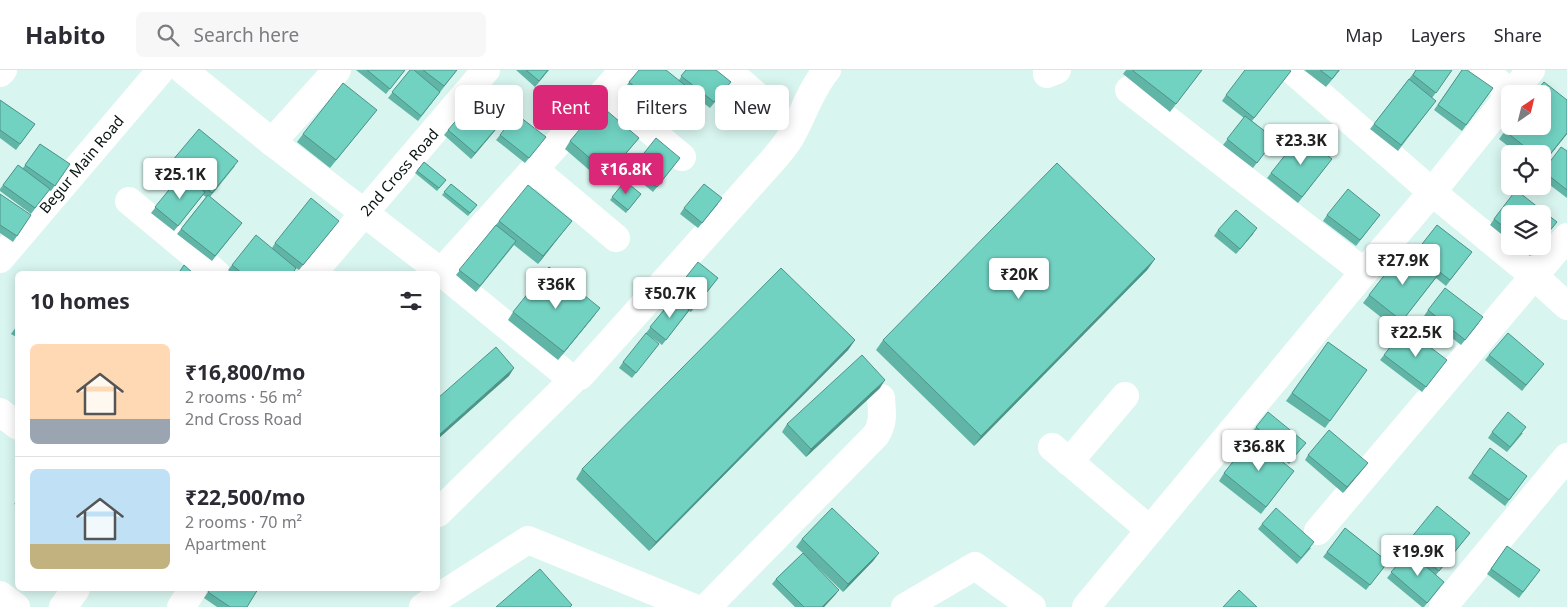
<!DOCTYPE html>
<meta charset="utf-8">
<style>
body{margin:0;font-family:"Noto Sans",sans-serif;background:#f7f7f7;color:#2b2b33;height:100vh;display:flex;flex-direction:column;font-size:19px;white-space:nowrap}
*{box-sizing:border-box;margin:0}
p{font-size:16px;color:#7c7c81}
.icon{flex:none;width:28px;height:28px;fill:none;stroke:currentColor;stroke-width:2;stroke-linecap:round;stroke-linejoin:round}
.map{position:relative;flex:1;overflow:hidden}
.panel{position:absolute;left:15px;top:201px;width:425px;height:320px;display:flex;flex-direction:column;background:#fff;border-radius:8px;box-shadow:0 2px 12px #0003}
.panel>*{flex:none}
.guide{position:absolute;left:455px;top:15px;width:475px;height:45px;display:flex;gap:10px}
.needle{width:32px;rotate:35deg}
.controls{position:absolute;left:1501px;top:15px;display:grid;gap:10px}
.controls a{display:grid;place-items:center;width:50px;height:50px;border-radius:8px;background:#fff;box-shadow:0 2px 12px #0003;font-size:25px}
.price{position:absolute;translate:-50% -42px;padding:0 11px;border-radius:5px;background:#fff;color:#222;font-size:16px;line-height:32px;filter:drop-shadow(0 1px 2px #0008)}
.price::after{content:'';position:absolute;left:50%;top:30px;width:15px;height:11px;margin-left:-8px;background:inherit;clip-path:polygon(0 0,100% 0,50% 100%)}
.price.selected{background:#db2777;color:#fff}
ul{padding:0;list-style:none}
li{display:flex;align-items:center;gap:15px;height:125px;padding:0 15px}
li+li{border-top:1px solid #e1e1e2}
li span{display:grid;place-items:center;flex:none;width:140px;height:100px;border-radius:8px;color:#555}
li>.icon{margin-inline-start:auto}
span .icon{width:60px;height:60px;fill:#fffc;stroke-width:1}
li b{font-size:21px}
h2{display:flex;justify-content:space-between;align-items:center;height:60px;padding:0 15px;font-size:21px}
.tag{padding:0 18px;border-radius:8px;background:#fff;box-shadow:0 2px 12px #0003;font-size:18px;line-height:45px}
.tag.selected{background:#db2777;color:#fff}
header{display:flex;align-items:center;gap:30px;box-sizing:border-box;height:70px;padding:0 25px;background:#fff;border-bottom:1px solid #e1e1e2}
header strong{font-size:24px}
nav{display:flex;gap:28px;margin-inline-start:auto;font-size:18px}
.search{width:350px;height:45px;background:#f7f7f7;display:flex;align-items:center;gap:12px;box-sizing:border-box;padding:0 18px;border-radius:8px;color:#7c7c81;font-size:19px}
.map>svg:first-child{display:block}
.lines{fill:none;stroke-linecap:round;stroke-linejoin:round}
.minor{stroke:#fff;stroke-width:28}
.wall{fill:#61b5a7}
.shaded-wall{fill:#4f9388}
.building{fill:#71d2c2;stroke:#4f9388}
.labels{text-anchor:middle;dominant-baseline:central;stroke-width:4;stroke-linejoin:round;paint-order:stroke}
.street-label{font-size:15px;fill:#091311;stroke:#fff}
</style>
<header>
<strong>Habito</strong>
<div class="search"><svg class="icon" aria-label="search" viewBox="0 0 24 24"><circle cx="10" cy="10" r="6"/><path d="M15 15l6 6"/></svg>Search here</div>
<nav><a>Map</a><a>Layers</a><a>Share</a></nav>
</header>
<div class="map">
<svg width="1567" height="537" viewBox="0 0 1567 537">
<rect width="100%" height="100%" fill="#d9f5ef"/>
<g class="lines">
<g class="minor">
<polyline points="183,0 272,72 441,202 568,306 575,308"/>
<polyline points="727,0 756,25"/>
<polyline points="1047,0 1047,4 1057,0"/>
<polyline points="1292,0 1432,122 1534,206 1567,236"/>
<polyline points="1484,0 1511,24"/>
<polyline points="0,3 3,0"/>
<polyline points="1129,20 1364,202"/>
<polyline points="604,22 682,87"/>
<polyline points="1511,24 1531,0"/>
<polyline points="272,72 337,0"/>
<polyline points="535,100 616,168"/>
<polyline points="129,131 217,204"/>
<polyline points="0,189 161,0"/>
<polyline points="441,202 624,0"/>
<polyline points="312,204 486,0"/>
<polyline points="0,342 18,356"/>
<polyline points="1052,377 1150,460"/>
<polyline points="1069,392 1125,326"/>
<path d="M438 443 575 308 580 306 773 90C779 83 785 76 790 68 803 46 810 20 827 0"/>
<polyline points="1318,461 1567,167"/>
<polyline points="0,525 16,537"/>
<polyline points="63,537 76,519"/>
<polyline points="181,537 193,519"/>
<polyline points="423,537 528,470 692,537"/>
<path d="M707 537 876 365C884 352 882 343 881 328"/>
<polyline points="905,537 975,496 1032,537"/>
<polyline points="1086,537 1364,202 1432,122 1510,25"/>
<polyline points="1443,537 1567,387"/>
</g>
</g>
<g class="wall">
<polygon points="356,0 405,0 386,24"/>
<polygon points="410,0 457,0 418,51 388,28"/>
<polygon points="516,0 549,0 535,17"/>
<polygon points="686,0 727,17 710,38 689,22 666,51 625,18 629,12 679,10"/>
<polygon points="1126,0 1202,0 1170,42 1123,4"/>
<polygon points="1304,0 1340,0 1326,17"/>
<polygon points="1416,0 1452,0 1432,28 1432,36 1398,81 1370,59"/>
<polygon points="1462,0 1493,18 1462,61 1434,40"/>
<polygon points="1291,1 1252,51 1275,69 1253,98 1223,75 1244,48 1222,31 1226,25"/>
<polygon points="0,30 35,54 16,80 0,68"/>
<polygon points="1567,30 1567,64 1542,95 1542,84 1518,84 1499,69 1505,61"/>
<polygon points="377,40 330,98 297,72 303,64"/>
<polygon points="509,44 471,89 444,65 448,60"/>
<polygon points="500,65 546,67 525,93 496,70"/>
<polygon points="639,68 633,75 603,112 565,79 570,71"/>
<polygon points="40,74 70,94 51,121 49,120 31,144 0,121 0,119 18,95 23,98"/>
<polygon points="1567,81 1567,128 1542,109 1542,101"/>
<polygon points="680,88 653,122 629,102 633,97"/>
<polygon points="172,91 235,96 210,127 242,153 212,191 177,164 206,127 203,125 174,161 151,143 180,106 169,97"/>
<polygon points="424,92 446,110 437,121 415,103"/>
<polygon points="1328,94 1298,133 1267,108 1271,103"/>
<polygon points="625,111 641,124 626,143 610,130"/>
<polygon points="451,114 477,135 468,146 442,125"/>
<polygon points="0,124 31,145 13,172 0,163"/>
<polygon points="718,134 698,158 680,144 684,138"/>
<polygon points="1510,144 1510,171 1490,155 1494,149"/>
<polygon points="1327,145 1380,145 1356,176 1323,151"/>
<polygon points="499,151 572,151 538,194 514,175 476,222 456,205"/>
<polygon points="1437,155 1472,182 1446,216 1436,208 1396,259 1363,233 1369,225 1413,187"/>
<polygon points="335,156 299,200 296,198 292,204 232,204 228,200 232,195 272,178 275,173"/>
<polygon points="1218,160 1253,164 1236,184 1214,166"/>
<polygon points="1517,176 1538,176 1530,186"/>
<polygon points="1148,199 974,376 876,280 883,270"/>
<polygon points="718,208 691,242 689,241 662,275 646,263 673,228 671,226 675,221"/>
<polygon points="1428,240 1479,253 1461,275 1424,246"/>
<polygon points="513,242 594,246 558,290 508,250"/>
<polygon points="18,254 18,268 11,264"/>
<polygon points="855,270 848,280 649,481 576,409 582,399"/>
<polygon points="1328,272 1367,300 1325,358 1286,331"/>
<polygon points="659,274 632,308 619,298 623,292"/>
<polygon points="1384,285 1447,290 1422,322 1380,290"/>
<polygon points="1489,285 1540,299 1522,321 1485,290"/>
<polygon points="880,318 806,387 782,362 787,354"/>
<polygon points="1256,357 1306,373 1289,394 1252,362"/>
<polygon points="1492,362 1523,363 1507,382 1488,368"/>
<polygon points="1308,385 1368,393 1343,423 1305,390"/>
<polygon points="1294,401 1261,444 1219,411 1224,403"/>
<polygon points="1472,403 1527,406 1505,436 1468,408"/>
<polygon points="18,429 18,436 14,434"/>
<polygon points="1262,454 1311,478 1297,494 1258,459"/>
<polygon points="1345,458 1388,492 1366,520 1323,487"/>
<polygon points="1470,463 1436,505 1440,517 1424,537 1422,537 1387,508 1407,483 1402,479 1406,474"/>
<polygon points="802,469 879,483 873,491 843,522 809,489 839,520 835,525 824,537 795,537 772,514 776,509 803,483 796,477"/>
<polygon points="1507,476 1540,500 1519,528 1487,504"/>
<polygon points="210,519 247,537 217,537 204,528"/>
</g>
<g class="shaded-wall">
<polygon points="513,39 509,44 471,89 475,83"/>
<polygon points="1567,63 1567,64 1542,95 1542,94"/>
<polygon points="639,68 633,75 603,112 608,104"/>
<polygon points="572,151 566,158 538,194 543,186"/>
<polygon points="1257,158 1253,164 1236,184 1240,179"/>
<polygon points="1155,189 1148,199 974,376 981,366"/>
<polygon points="600,238 594,246 558,290 564,282"/>
<polygon points="855,270 848,280 649,481 656,472"/>
<polygon points="514,298 509,306 438,369 438,367 440,364"/>
<polygon points="885,310 880,318 806,387 811,379"/>
<polygon points="1368,393 1364,398 1343,423 1347,417"/>
<polygon points="879,483 873,491 843,522 848,514"/>
<polygon points="839,520 835,525 824,537 822,537"/>
</g>
<g class="building">
<polygon points="367,0 405,0 390,19"/>
<polygon points="410,0 414,0 440,22 421,46 392,22"/>
<polygon points="423,0 457,0 444,16"/>
<polygon points="526,0 548,0 539,11"/>
<polygon points="639,0 666,0 691,20 670,46 629,12"/>
<polygon points="686,0 716,0 731,12 714,32 681,6"/>
<polygon points="1132,0 1202,0 1176,34"/>
<polygon points="1245,0 1289,0 1291,1 1254,48 1226,25"/>
<polygon points="1320,0 1339,0 1332,9"/>
<polygon points="1416,0 1452,0 1436,23 1413,5"/>
<polygon points="1462,0 1467,0 1493,18 1466,55 1438,35"/>
<polygon points="1409,9 1436,31 1401,75 1374,54"/>
<polygon points="1544,12 1567,30 1567,63 1544,92 1542,91 1542,84 1534,84 1505,61 1510,55 1510,56 1542,56 1542,24 1534,24"/>
<polygon points="343,13 377,40 336,90 303,64"/>
<polygon points="486,16 513,39 475,83 448,60"/>
<polygon points="0,30 35,54 20,74 0,60"/>
<polygon points="600,35 639,68 608,104 570,71"/>
<polygon points="516,44 546,67 529,88 500,65"/>
<polygon points="1245,46 1275,69 1257,93 1227,69"/>
<polygon points="199,59 238,91 212,123 172,91"/>
<polygon points="1301,65 1332,89 1302,127 1271,103"/>
<polygon points="656,68 680,88 657,117 633,97"/>
<polygon points="40,74 70,94 55,116 25,95"/>
<polygon points="1561,77 1567,81 1567,120 1543,101"/>
<polygon points="424,92 446,110 439,118 417,101"/>
<polygon points="1057,93 1155,189 981,366 883,270"/>
<polygon points="18,95 50,119 35,138 3,115"/>
<polygon points="182,104 205,122 178,156 155,137"/>
<polygon points="625,111 641,124 628,140 612,127"/>
<polygon points="451,114 477,135 470,143 444,122"/>
<polygon points="704,114 722,128 702,153 684,138"/>
<polygon points="528,115 572,151 543,186 499,151"/>
<polygon points="1348,119 1380,145 1360,170 1327,145"/>
<polygon points="1516,120 1557,152 1542,170 1542,144 1510,144 1510,162 1494,149"/>
<polygon points="0,124 31,145 17,166 0,155"/>
<polygon points="208,125 242,153 215,186 181,159"/>
<polygon points="311,128 339,151 303,195 275,173"/>
<polygon points="1236,140 1257,158 1240,179 1218,160"/>
<polygon points="496,155 516,171 480,216 459,200"/>
<polygon points="1437,155 1472,182 1450,210 1415,183"/>
<polygon points="256,165 296,198 292,204 243,204 232,195"/>
<polygon points="1528,176 1538,176 1534,181"/>
<polygon points="1404,180 1437,206 1402,251 1369,225"/>
<polygon points="698,192 718,208 695,237 675,221"/>
<polygon points="184,195 194,204 178,204"/>
<polygon points="549,197 600,238 564,282 513,242"/>
<polygon points="781,198 855,270 656,472 582,399"/>
<polygon points="1445,218 1483,247 1465,270 1428,240"/>
<polygon points="674,228 689,240 666,270 650,257"/>
<polygon points="1405,258 1447,290 1426,317 1384,285"/>
<polygon points="646,263 659,274 636,303 623,292"/>
<polygon points="1508,263 1544,294 1526,315 1489,285"/>
<polygon points="1328,272 1367,300 1330,351 1292,323"/>
<polygon points="496,277 514,298 440,364 438,362 438,328"/>
<polygon points="862,285 885,310 811,379 787,354"/>
<polygon points="1268,342 1306,373 1293,388 1256,357"/>
<polygon points="1508,342 1526,357 1510,377 1492,362"/>
<polygon points="1329,360 1368,393 1347,417 1308,385"/>
<polygon points="1252,368 1294,401 1266,437 1224,403"/>
<polygon points="1490,378 1527,406 1509,430 1472,403"/>
<polygon points="1437,436 1470,463 1439,501 1406,474"/>
<polygon points="832,438 879,483 848,514 802,469"/>
<polygon points="1276,438 1314,472 1301,488 1262,454"/>
<polygon points="1345,458 1388,492 1370,515 1327,482"/>
<polygon points="1507,476 1540,500 1523,522 1491,499"/>
<polygon points="1409,482 1444,512 1427,533 1391,502"/>
<polygon points="803,483 839,520 822,537 804,537 776,509"/>
<polygon points="540,499 572,535 570,537 496,537"/>
<polygon points="210,519 258,519 247,537 230,537 208,522"/>
<polygon points="1239,520 1257,537 1223,537"/>
</g>
<g class="labels">
<g class="street-label">
<text transform="translate(81 94) rotate(-50)">Begur Main Road</text>
<text transform="translate(399 102) rotate(-49)">2nd Cross Road</text>
</g>
</g>
</svg>
<div class="controls">
<a><svg class="needle" viewBox="-14 -14 28 28"><path d="M0-13l5 13h-10z" fill="#e53935"/><path d="M0 13l5-13h-10z" fill="#7c7c81"/></svg></a>
<a><svg class="icon" aria-label="locate" viewBox="0 0 24 24"><circle cx="12" cy="12" r="6"/><path d="M12 2v4M12 18v4M2 12h4M18 12h4"/></svg></a>
<a><svg class="icon" aria-label="layers" viewBox="0 0 24 24"><path d="M12 4l9 5-9 5-9-5zM3 14l9 5 9-5"/></svg></a>
</div>
<b class="price" style="left:1301px;top:96px">₹23.3K</b>
<b class="price selected" style="left:626px;top:125px">₹16.8K</b>
<b class="price" style="left:180px;top:130px">₹25.1K</b>
<b class="price" style="left:1403px;top:216px">₹27.9K</b>
<b class="price" style="left:1019px;top:230px">₹20K</b>
<b class="price" style="left:556px;top:240px">₹36K</b>
<b class="price" style="left:670px;top:249px">₹50.7K</b>
<b class="price" style="left:1416px;top:288px">₹22.5K</b>
<b class="price" style="left:1259px;top:402px">₹36.8K</b>
<b class="price" style="left:1418px;top:507px">₹19.9K</b>
<div class="guide">
<a class="tag">Buy</a>
<a class="tag selected">Rent</a>
<a class="tag">Filters</a>
<a class="tag">New</a>
</div>
<section class="panel">
<h2>10 homes<svg class="icon" aria-label="filters" viewBox="0 0 24 24"><path d="M4 7h16M4 17h16"/><circle cx="9" cy="7" r="2"/><circle cx="15" cy="17" r="2"/></svg></h2>
<ul>
<li><span style="background:linear-gradient(#ffd9b3 75%,#9aa5b1 0)"><svg class="icon" aria-label="home" viewBox="0 0 24 24"><path d="M3 11l9-7 9 7M6 9v11h12V9"/></svg></span><div><b>₹16,800/mo</b><p>2 rooms · 56 m²</p><p>2nd Cross Road</p></div></li>
<li><span style="background:linear-gradient(#bfe0f5 75%,#c2b280 0)"><svg class="icon" aria-label="home" viewBox="0 0 24 24"><path d="M3 11l9-7 9 7M6 9v11h12V9"/></svg></span><div><b>₹22,500/mo</b><p>2 rooms · 70 m²</p><p>Apartment</p></div></li>
</ul>
</section>
</div>
